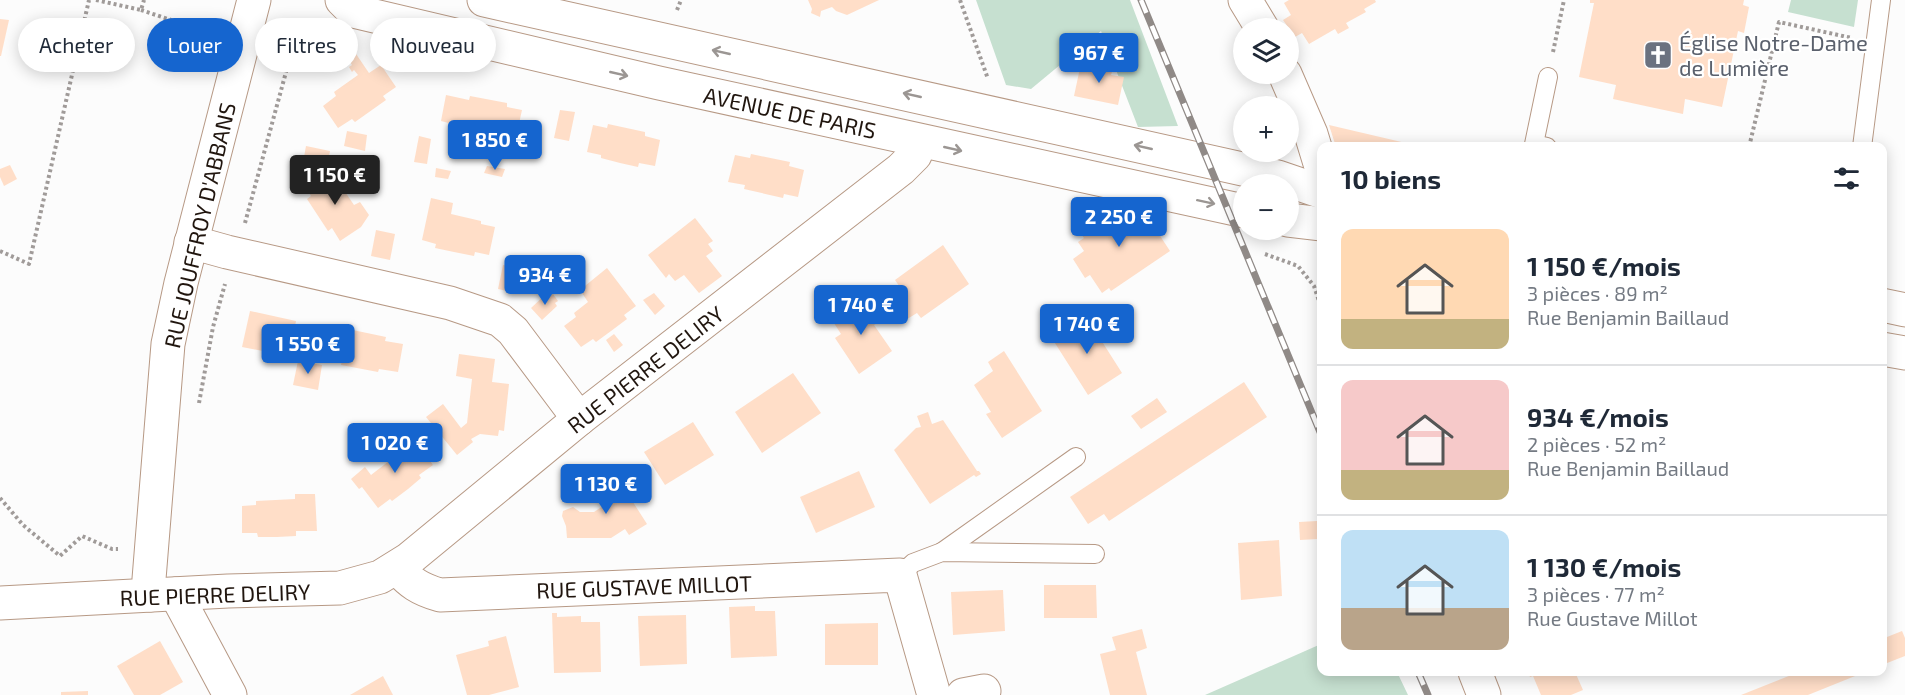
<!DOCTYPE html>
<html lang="fr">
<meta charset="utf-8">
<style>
body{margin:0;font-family:"Exo 2",sans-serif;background:#f2f2f3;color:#1f2937;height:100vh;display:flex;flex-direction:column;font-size:22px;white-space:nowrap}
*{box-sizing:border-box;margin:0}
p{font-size:20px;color:#747a83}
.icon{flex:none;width:33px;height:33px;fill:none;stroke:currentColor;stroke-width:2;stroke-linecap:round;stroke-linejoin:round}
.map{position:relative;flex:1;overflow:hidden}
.details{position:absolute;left:1317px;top:142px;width:570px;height:534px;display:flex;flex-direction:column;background:#fff;border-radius:12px;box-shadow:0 3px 15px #0003}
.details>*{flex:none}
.banner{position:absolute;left:18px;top:18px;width:570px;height:54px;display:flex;gap:12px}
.buttons{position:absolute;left:1233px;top:18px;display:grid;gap:12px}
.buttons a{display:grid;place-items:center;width:66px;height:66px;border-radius:50%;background:#fff;box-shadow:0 3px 15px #0003;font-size:30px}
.price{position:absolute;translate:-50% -51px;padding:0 14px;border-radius:6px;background:#1565cf;color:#fff;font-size:20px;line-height:39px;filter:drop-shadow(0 2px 3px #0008)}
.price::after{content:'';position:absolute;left:50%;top:36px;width:18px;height:14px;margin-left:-9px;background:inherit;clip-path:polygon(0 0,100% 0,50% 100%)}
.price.on{background:#222;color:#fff}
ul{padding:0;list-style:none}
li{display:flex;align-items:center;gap:18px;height:150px;padding:0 24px}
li+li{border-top:2px solid #e0e1e3}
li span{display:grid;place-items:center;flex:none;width:168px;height:120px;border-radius:12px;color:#555}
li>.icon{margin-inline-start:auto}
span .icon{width:72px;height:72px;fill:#fffc;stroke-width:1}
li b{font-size:26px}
h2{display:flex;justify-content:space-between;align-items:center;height:72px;padding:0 24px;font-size:26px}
.chip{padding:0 21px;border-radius:27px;background:#fff;box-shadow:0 3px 15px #0003;font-size:21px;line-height:54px}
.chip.on{background:#1565cf;color:#fff}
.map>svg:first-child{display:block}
.green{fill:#c6e0d0}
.building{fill:#ffdec8}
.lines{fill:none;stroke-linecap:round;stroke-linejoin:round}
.lane-casing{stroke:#b79985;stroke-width:20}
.street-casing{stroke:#b79985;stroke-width:35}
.secondary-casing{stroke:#b79985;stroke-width:35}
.path{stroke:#a09b99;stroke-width:4;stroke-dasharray:3 3;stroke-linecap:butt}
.lane{stroke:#fff;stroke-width:18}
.street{stroke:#fff;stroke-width:33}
.secondary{stroke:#fff;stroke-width:33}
.rail-casing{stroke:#908a87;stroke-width:7}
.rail{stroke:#fff;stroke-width:4.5;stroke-dasharray:14;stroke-linecap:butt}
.oneway{stroke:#9b9693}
.labels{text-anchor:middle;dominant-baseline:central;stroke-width:4.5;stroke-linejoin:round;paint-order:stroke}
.worship-label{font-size:22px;fill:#5b616d;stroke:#fff;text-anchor:start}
.street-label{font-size:22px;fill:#21160f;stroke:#fff}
</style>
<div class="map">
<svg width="1905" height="695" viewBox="0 0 1905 695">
<rect width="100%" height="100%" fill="#fcfcfc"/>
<g class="green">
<polygon points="976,0 1130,0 1178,126 1138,127 1101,31 1031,89 1006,85"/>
<polygon points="1791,0 1858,0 1854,27 1788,12"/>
<polygon points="1321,644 1322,672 1397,672 1408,695 1205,695"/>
</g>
<g class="building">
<polygon points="808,0 879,0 847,15 836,11 832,7 821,11 820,17 811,13 812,9"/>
<polygon points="1289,0 1375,0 1376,2 1364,9 1366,12 1346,23 1349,28 1338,34 1335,29 1309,44 1302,33 1295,37 1283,20 1291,15 1284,3"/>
<polygon points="1590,0 1744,0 1743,5 1749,7 1744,33 1738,31 1722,107 1685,99 1683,114 1650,107 1613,99 1616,85 1579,77 1594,3 1590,3"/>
<polygon points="0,19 9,20 1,56 0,56"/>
<polygon points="354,51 369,73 381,65 396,87 383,96 386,100 355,122 352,119 338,128 323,106 336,96 334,92 358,75 354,70 352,72 349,67 352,65 346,56"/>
<polygon points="1084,61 1113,68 1111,75 1124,77 1118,105 1074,96 1080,68 1083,69"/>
<polygon points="446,95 469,100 470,96 507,103 507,107 522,110 516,137 501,134 500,138 482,135 463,130 464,127 441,121"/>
<polygon points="560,110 575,112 569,141 554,138"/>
<polygon points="608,124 645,132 645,136 660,140 655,166 639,163 638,167 620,163 601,158 601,155 587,152 593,125 607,128"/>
<polygon points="1329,125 1410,144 1409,147 1336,147"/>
<polygon points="347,131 367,135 365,151 344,146"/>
<polygon points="419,136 431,139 427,164 414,162"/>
<polygon points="306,146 330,151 328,162 304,157"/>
<polygon points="751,154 790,162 789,166 804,170 798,197 784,194 783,198 744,189 745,185 728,182 735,155 750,158"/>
<polygon points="10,165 17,179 4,186 0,177 0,169"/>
<polygon points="487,166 505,169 502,177 484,173"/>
<polygon points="436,168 451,171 448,179 435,177"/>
<polygon points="326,169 334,181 337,180 354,205 360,202 369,215 361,227 340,241 332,228 328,231 307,199 311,196 303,183"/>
<polygon points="431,198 453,203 451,214 481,221 481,224 495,227 489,255 475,252 474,256 454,252 435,248 436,244 422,240"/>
<polygon points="1115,207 1145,213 1170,251 1111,291 1109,288 1102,293 1090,275 1085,278 1073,259 1084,251 1078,242 1084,238 1079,231"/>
<polygon points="695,218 713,241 708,244 713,251 706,256 722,276 699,293 684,275 675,281 669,274 666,278 648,255"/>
<polygon points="376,230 395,234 390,260 371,256"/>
<polygon points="943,245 969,284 921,318 917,313 904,321 891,302 904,293 895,280"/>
<polygon points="503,265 521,269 516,293 498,289"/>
<polygon points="607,268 636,306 624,315 627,319 611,331 596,342 593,339 581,347 564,326 576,317 574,313 588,302 580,290"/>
<polygon points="654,293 665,306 655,315 643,300"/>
<polygon points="546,294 549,297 553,294 558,301 555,303 557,306 542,320 531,308"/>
<polygon points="865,299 874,312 878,309 884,319 874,325 892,351 859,374 835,338 841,334 832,320"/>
<polygon points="250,311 296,321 289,356 242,347"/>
<polygon points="1081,313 1085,319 1087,318 1122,373 1088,395 1053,340 1073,327 1069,321"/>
<polygon points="348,329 386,337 385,341 403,344 398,372 379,369 378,372 341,365 342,361 328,359 334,330 347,333"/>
<polygon points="614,334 623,345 614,352 606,340"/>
<polygon points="1004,351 1042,411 1002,438 986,414 991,412 974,385 993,371 988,362"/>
<polygon points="459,354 495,359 492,382 509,384 504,431 499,430 498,436 480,434 471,439 473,442 457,455 426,417 443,404 461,428 467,423 472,379 456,376"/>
<polygon points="298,361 322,365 318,390 293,385"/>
<polygon points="793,373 821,413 762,453 735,412"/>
<polygon points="1244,382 1267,417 1109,521 1104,514 1088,524 1070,497"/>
<polygon points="1157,398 1167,412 1141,429 1131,416"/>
<polygon points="928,412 932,424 943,420 977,471 979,471 981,474 976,477 974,475 930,504 894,450 916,428 921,427 917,416"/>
<polygon points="693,422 714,455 665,485 644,452"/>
<polygon points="418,434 422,440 417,444 433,465 419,475 421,478 408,489 392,501 390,499 378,508 362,487 359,489 351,479 365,467 371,475 402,451 400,447"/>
<polygon points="859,471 875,507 816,533 800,497"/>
<polygon points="615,474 647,524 629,535 625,529 611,538 567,538 566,526 562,516 563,511 573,507 580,512 594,512 609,502 599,485"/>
<polygon points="295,494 315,494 317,531 296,531 296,536 277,537 258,537 257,533 242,533 242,506 256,505 256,501 295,499"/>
<polygon points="1317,521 1318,539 1300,540 1299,522"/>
<polygon points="1279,540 1282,596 1241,600 1238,543"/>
<polygon points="1044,585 1096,585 1097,618 1044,618"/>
<polygon points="1003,590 1005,631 953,635 951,592"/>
<polygon points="755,606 755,611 775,611 777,656 731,658 729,607"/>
<polygon points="552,613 557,613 557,617 581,616 581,622 600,622 601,672 554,673"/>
<polygon points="686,615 687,664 640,666 638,616"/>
<polygon points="878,623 878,665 825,665 825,624"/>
<polygon points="1142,629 1147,648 1136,652 1147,695 1110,695 1100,654 1116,650 1112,637"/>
<polygon points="1902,631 1905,638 1905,656 1882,665 1882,639"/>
<polygon points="506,636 519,687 489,695 467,695 456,655 489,646 488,641"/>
<polygon points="160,641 183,682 160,695 134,695 117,666"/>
<polygon points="1528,672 1575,672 1583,690 1571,695 1541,695 1533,676 1530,677"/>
<polygon points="1799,672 1865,672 1808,695 1741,695"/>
<polygon points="383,676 393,695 350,695"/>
<polygon points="88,691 88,695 61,695 61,692"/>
</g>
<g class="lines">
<g class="lane-casing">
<g id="lane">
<polyline points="1547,147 1534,144 1548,77"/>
<polyline points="1862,147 1881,0"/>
<polyline points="942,552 1076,457"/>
<polyline points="900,575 913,563 942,552 1095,554"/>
</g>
</g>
<g class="street-casing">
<g id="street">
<polyline points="1245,0 1262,28"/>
<polyline points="1285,74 1311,134 1322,170"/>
<polyline points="191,242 227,252 450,303 500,320 513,331 579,419"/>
<path d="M397 568C411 583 419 589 440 595L900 575 934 695"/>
<polyline points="176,594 230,695"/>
<polyline points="150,595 149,579 168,344 181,283 254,0"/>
<polyline points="1475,672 1484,695"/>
<polyline points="963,695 984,691"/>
</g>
</g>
<g class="secondary-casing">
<g id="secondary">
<polyline points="342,0 353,11 659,83 1244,211"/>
<polyline points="484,0 1278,177 1322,192"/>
<polyline points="1288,220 1322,224"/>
<polyline points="1882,305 1905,310"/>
<polyline points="1882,349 1905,353"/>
<polyline points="0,603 228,591 340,588 380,577 409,559 579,419 901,169 915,155 920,141"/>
</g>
</g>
<g class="path">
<polyline points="96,0 141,10 144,0"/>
<polyline points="960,0 988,79"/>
<polyline points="141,10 186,25 213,29"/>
<polyline points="677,10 681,0"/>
<polyline points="1553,52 1564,0"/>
<polyline points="1749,147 1779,22 1852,38"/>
<polyline points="245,223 292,50 275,46"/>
<polyline points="0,251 29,264 89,0"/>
<polyline points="1265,254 1298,266 1314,286 1322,310"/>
<polyline points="199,403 213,327 225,284"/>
<polyline points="0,498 23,525 60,556 82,536 112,549 118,549"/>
</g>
<use href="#lane" class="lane"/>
<use href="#street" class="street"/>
<use href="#secondary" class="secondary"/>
<g class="rail-casing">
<g id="rail">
<polyline points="1141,0 1322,437"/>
<polyline points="1418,672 1428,695"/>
</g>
</g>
<use href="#rail" class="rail"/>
</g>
<defs><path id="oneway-shaft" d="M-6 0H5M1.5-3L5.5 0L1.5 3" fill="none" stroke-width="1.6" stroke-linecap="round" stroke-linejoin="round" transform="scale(1.5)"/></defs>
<g class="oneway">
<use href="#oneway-shaft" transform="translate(721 52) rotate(-167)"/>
<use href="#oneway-shaft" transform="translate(619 74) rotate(13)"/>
<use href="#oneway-shaft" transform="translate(912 95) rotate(-167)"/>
<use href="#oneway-shaft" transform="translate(1143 147) rotate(-167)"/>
<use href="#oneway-shaft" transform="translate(953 149) rotate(13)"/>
<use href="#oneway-shaft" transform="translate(1206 202) rotate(12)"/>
</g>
<defs>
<g id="church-square" transform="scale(1.5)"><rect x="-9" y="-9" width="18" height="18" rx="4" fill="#6b7280" stroke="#fff"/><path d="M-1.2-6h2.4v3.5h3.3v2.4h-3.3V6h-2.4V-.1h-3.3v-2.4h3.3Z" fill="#fff"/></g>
</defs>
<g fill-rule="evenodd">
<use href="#church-square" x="1658" y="55"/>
</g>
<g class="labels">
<g class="worship-label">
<text x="1679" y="42">Église Notre-Dame<tspan x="1679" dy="25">de Lumière</tspan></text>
</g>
<g class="street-label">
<text transform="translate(790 112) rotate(12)">AVENUE DE PARIS</text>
<text transform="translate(199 225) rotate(-77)">RUE JOUFFROY D'ABBANS</text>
<text transform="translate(645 369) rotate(-38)">RUE PIERRE DELIRY</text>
<text transform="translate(644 586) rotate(-2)">RUE GUSTAVE MILLOT</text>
<text transform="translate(215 594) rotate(-2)">RUE PIERRE DELIRY</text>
</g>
</g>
</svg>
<div class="buttons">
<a><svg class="icon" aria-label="layers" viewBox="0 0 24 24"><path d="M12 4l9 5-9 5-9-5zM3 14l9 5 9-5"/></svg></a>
<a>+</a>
<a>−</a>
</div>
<b class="price" style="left:1099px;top:84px">967 €</b>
<b class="price" style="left:495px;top:171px">1 850 €</b>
<b class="price on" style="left:335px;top:206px">1 150 €</b>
<b class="price" style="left:1119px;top:248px">2 250 €</b>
<b class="price" style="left:545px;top:306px">934 €</b>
<b class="price" style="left:861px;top:336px">1 740 €</b>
<b class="price" style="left:1087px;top:355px">1 740 €</b>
<b class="price" style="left:308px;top:375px">1 550 €</b>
<b class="price" style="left:395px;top:474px">1 020 €</b>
<b class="price" style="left:606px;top:515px">1 130 €</b>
<div class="banner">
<a class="chip">Acheter</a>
<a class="chip on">Louer</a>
<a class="chip">Filtres</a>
<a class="chip">Nouveau</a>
</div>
<section class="details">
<h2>10 biens<svg class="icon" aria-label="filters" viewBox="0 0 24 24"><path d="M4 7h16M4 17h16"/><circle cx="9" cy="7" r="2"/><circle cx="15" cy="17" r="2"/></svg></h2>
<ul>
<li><span style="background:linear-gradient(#ffd9b3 75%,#c2b280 0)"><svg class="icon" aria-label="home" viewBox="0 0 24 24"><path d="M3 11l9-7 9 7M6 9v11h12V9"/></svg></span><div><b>1 150 €/mois</b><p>3 pièces · 89 m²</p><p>Rue Benjamin Baillaud</p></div></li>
<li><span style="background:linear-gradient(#f6c9c9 75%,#c2b280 0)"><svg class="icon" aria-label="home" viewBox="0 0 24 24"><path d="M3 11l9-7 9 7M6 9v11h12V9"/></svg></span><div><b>934 €/mois</b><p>2 pièces · 52 m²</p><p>Rue Benjamin Baillaud</p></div></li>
<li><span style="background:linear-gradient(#bfe0f5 65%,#b9a48a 0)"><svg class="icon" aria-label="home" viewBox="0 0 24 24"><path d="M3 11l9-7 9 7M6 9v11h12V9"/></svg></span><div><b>1 130 €/mois</b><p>3 pièces · 77 m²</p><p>Rue Gustave Millot</p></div></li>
</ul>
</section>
</div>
